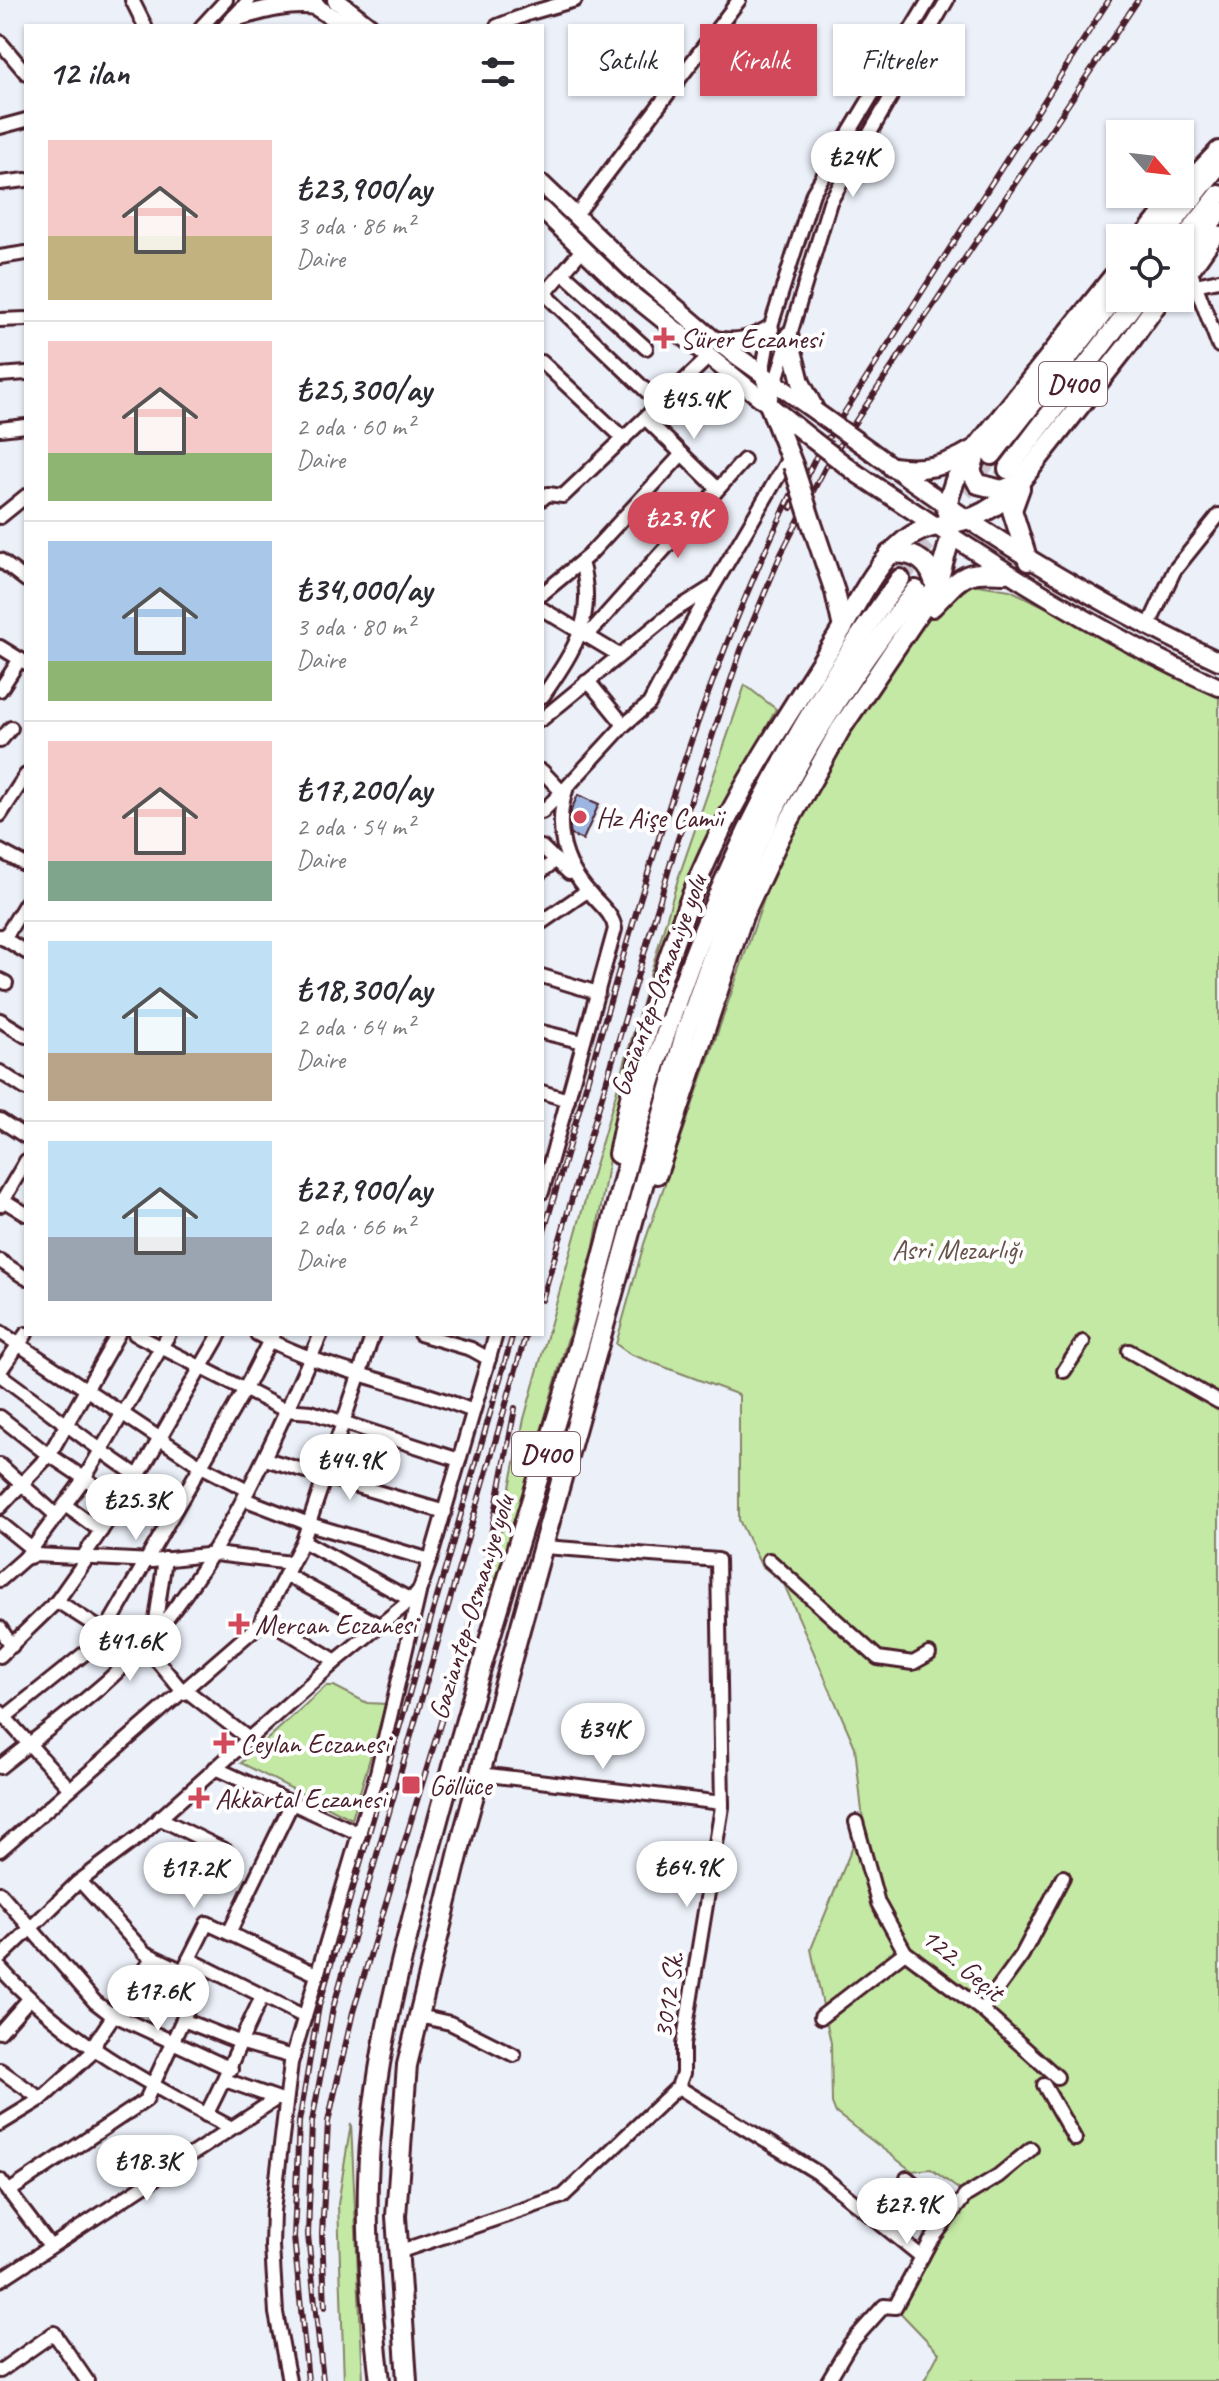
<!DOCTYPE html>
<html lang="tr">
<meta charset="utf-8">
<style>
body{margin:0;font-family:Caveat,sans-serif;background:#f7f7f7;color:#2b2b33;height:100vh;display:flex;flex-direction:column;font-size:30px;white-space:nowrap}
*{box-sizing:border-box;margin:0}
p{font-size:26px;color:#7c7c81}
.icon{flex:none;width:44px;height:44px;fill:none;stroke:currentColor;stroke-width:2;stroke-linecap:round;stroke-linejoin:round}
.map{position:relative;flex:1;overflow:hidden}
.side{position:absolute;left:24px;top:24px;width:520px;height:1312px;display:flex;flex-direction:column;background:#fff;border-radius:0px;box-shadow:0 2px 6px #0004}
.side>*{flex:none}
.top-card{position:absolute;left:568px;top:24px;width:530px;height:72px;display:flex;gap:16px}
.needle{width:52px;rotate:118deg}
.buttons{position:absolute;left:1106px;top:120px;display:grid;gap:16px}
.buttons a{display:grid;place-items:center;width:88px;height:88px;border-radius:0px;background:#fff;box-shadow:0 2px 6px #0004;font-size:40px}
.price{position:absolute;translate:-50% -68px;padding:0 18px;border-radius:28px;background:#fff;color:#222;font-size:26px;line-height:52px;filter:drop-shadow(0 2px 4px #0008)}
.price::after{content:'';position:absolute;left:50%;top:48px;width:24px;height:18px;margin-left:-12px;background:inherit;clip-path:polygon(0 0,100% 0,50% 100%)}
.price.on{background:#d1495b;color:#fff}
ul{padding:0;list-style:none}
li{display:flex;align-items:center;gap:24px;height:200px;padding:0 24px}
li+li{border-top:2px solid #e1e1e2}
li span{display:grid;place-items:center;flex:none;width:224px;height:160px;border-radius:0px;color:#555}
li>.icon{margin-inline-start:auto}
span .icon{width:96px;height:96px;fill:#fffc;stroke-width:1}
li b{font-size:34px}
h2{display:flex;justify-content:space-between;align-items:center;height:96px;padding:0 24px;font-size:34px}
.chip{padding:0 28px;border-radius:0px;background:#fff;box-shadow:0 2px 6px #0004;font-size:28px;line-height:72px}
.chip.on{background:#d1495b;color:#fff}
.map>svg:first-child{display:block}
.green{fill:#c3e9a4;stroke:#868468;stroke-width:2}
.building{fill:#9cb5e1;stroke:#4a1f2b;stroke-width:2}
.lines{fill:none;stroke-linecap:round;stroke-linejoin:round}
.highway-tunnel{stroke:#cbc6d0;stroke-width:18;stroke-dasharray:18 9;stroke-linecap:butt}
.minor-casing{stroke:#4a1f2b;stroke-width:18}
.major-casing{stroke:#4a1f2b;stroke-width:22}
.highway-casing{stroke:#4a1f2b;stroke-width:24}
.minor{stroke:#fff;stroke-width:12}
.major{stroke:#fff;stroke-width:16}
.highway{stroke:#fff;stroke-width:18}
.rail-casing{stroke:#4a1f2b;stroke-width:6}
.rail{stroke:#fff;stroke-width:3;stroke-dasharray:9;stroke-linecap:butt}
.major-bridge-casing{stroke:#4a1f2b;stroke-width:22;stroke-linecap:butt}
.highway-bridge-casing{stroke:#4a1f2b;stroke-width:24;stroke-linecap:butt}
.major-bridge{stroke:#fff;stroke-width:16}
.highway-bridge{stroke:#fff;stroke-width:18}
.poi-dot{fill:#d1495b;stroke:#fff;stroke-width:3}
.labels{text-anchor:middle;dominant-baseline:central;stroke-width:8;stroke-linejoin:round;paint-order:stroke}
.shield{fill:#fff;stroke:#80626b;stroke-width:2}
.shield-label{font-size:26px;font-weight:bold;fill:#4a1f2b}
.poi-label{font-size:28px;fill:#4a1f2b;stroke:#fff;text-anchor:start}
.street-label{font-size:28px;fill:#4a1f2b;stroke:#fff}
.park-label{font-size:28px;fill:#685249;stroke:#fff}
</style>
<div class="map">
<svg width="1219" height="2381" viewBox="0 0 1219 2381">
<rect width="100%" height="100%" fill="#ebf0f9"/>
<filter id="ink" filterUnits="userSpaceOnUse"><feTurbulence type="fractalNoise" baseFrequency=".0125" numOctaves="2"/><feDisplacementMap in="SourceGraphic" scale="16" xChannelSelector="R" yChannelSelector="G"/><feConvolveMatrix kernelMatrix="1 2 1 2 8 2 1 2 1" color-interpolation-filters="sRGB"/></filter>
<g filter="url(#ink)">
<g class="green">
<polygon points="965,583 1010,590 1219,690 1219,2381 924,2381 939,2353 895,2307 965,2194 931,2169 912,2171 836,2113 832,2103 831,2043 811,1949 863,1821 855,1747 784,1584 761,1565 739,1520 739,1395 630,1354 616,1344 644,1244 772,876 844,734 945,597"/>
<polygon points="745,685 776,709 731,796 645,1009 617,1112 594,1247 495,1591 489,1589 524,1419 589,1186 678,879"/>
<polygon points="326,1686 334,1686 367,1703 386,1704 352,1819 241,1763"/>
<polygon points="351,2123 363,2381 344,2381 338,2204"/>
</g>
<polygon class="building" points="578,795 599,804 583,840 571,835 570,829 571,810"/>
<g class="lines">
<g class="highway-tunnel">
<polyline points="969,521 1008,469"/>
<polyline points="900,579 992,455"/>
</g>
<g class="minor-casing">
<g id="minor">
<polyline points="132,0 145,26"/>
<polyline points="202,26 226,0"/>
<polyline points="225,26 249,0"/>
<polyline points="497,26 530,13 575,0"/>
<polyline points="0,42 26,73"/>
<polyline points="0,127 26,120"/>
<polyline points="0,183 26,180"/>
<polyline points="576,215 739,0"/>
<polyline points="1219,233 1191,273 1219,346"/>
<polyline points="0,257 26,253"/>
<polyline points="563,273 646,348"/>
<polyline points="1195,285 1219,280"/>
<polyline points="542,291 661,405"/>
<polyline points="542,297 582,250"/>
<polyline points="0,320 26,319"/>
<polyline points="542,362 624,439"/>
<polyline points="0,375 26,373"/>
<polyline points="769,404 830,202 947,0"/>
<polyline points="769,404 762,375 770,329 813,193 929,0"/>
<polyline points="646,419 717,488"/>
<polyline points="0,429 26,426"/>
<polyline points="542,499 548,494 563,496 710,356"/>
<polyline points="0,517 26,496"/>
<polyline points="0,560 26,580"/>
<polyline points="542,594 589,555 682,454"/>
<polyline points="542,609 619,655"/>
<polyline points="1148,627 1174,571 1219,515"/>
<polyline points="587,636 744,460"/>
<polyline points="0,647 26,663"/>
<polyline points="586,682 593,687 624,725"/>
<polyline points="0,690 20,659"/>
<path d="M543 696C574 650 597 618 581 562"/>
<polyline points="542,719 674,611 709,589"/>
<polyline points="0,741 11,728"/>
<polyline points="542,771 562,792"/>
<polyline points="542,812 565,789"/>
<polyline points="0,815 26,775"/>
<polyline points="542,847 569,873"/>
<polyline points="0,851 26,865"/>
<polyline points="542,871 556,860"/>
<polyline points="542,922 587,891"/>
<polyline points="0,936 26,952"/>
<polyline points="4,939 26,903"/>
<polyline points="542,976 598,993"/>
<polyline points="0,980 6,983"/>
<polyline points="0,1020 26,1036"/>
<polyline points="542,1032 583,1042"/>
<polyline points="0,1072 26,1089"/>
<polyline points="542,1092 568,1100"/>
<polyline points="0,1120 26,1137"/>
<path d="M542 1192 615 929C613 914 600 905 590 893 562 863 554 825 567 787L624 725 649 704 696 616 790 456"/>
<polyline points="3,1200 26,1214"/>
<polyline points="0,1205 26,1161"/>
<polyline points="0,1261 26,1278"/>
<polyline points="0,1332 201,1466 248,1490"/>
<polyline points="135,1334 285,1410 311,1412 459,1460"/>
<path d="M257 1334C325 1371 402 1382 473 1411"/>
<polyline points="420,1334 471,1349 489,1359"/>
<polyline points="1129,1351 1219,1402"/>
<polyline points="0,1371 26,1334"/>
<polyline points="1064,1371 1083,1342"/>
<path d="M0 1375C59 1417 117 1467 179 1501"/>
<polyline points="0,1417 42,1450 120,1502"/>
<polyline points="265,1459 445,1512"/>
<polyline points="0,1465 57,1516"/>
<polyline points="244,1499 309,1524 430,1560"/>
<polyline points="65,1505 101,1531"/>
<polyline points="0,1507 49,1455 118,1334"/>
<polyline points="0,1523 32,1549"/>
<polyline points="303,1541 411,1600"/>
<polyline points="83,1557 137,1478 220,1334"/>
<polyline points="25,1558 84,1479 169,1334"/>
<polyline points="769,1560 878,1658 913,1663 929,1654"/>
<polyline points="286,1575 379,1625"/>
<polyline points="0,1580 25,1558 36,1555 152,1561 215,1554 291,1563"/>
<polyline points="263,1617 336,1661"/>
<polyline points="0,1628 12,1646"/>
<polyline points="105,1632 245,1389 273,1334"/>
<polyline points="154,1634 165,1559"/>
<polyline points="140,1648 149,1651 184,1693"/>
<polyline points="0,1656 57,1601 88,1557"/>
<polyline points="187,1691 249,1739"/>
<polyline points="0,1712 70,1789"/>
<polyline points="5,1717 90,1649 105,1632 57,1601"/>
<path d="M0 1767C57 1721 123 1676 168 1617 235 1532 277 1432 321 1334"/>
<polyline points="215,1768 360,1834"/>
<polyline points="480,1774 722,1803"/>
<polyline points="159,1818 226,1851"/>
<polyline points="856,1822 878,1903 905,1952 982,2010 1057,2077"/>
<polyline points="0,1850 260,1624 303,1541 373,1334"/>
<polyline points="80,1881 145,1953 183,1971 207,1923 318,1975"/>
<polyline points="0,1893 95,2002 108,2012 231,2069"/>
<polyline points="229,1933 292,1803"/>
<polyline points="0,1958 77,1883 140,1836 336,1661 411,1600 420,1589 430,1560 496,1334"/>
<polyline points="189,1959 305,2017"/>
<path d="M0 1968C64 2039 146 2083 230 2127"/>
<polyline points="982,2010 1022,1955 1063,1877"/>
<polyline points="419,2016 450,2023 514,2055"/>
<polyline points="821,2017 905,1952"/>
<polyline points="183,2020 239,2042 293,2057"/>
<polyline points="0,2032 29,1999"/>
<polyline points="0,2070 41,2099"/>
<polyline points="225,2080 279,2099"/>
<polyline points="1044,2085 1075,2139"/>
<polyline points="678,2087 818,2173 922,2257"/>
<path d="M206 2115C227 2076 242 2036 262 1997"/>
<polyline points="0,2124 41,2099 94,2051 97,2040 152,1958"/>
<polyline points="907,2178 950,2214"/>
<polyline points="0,2180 50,2246"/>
<polyline points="8,2192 146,2100 194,1995"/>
<polyline points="398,2252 563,2196 678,2087 683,2073 683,2045 722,1807 718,1560 544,1547"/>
<polyline points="0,2280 276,2099"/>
<polyline points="0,2371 54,2333 87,2381"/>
<polyline points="289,2381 276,2313 272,2246 273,2211 291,2063 377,1773 419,1593"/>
<polyline points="828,2381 850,2344 884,2306 895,2307 930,2242 965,2196 998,2176 1031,2149"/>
</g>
</g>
<g class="major-casing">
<g id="major">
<polyline points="336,0 369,26"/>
<polyline points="310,3 346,26"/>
<path d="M235 18C263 10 288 2 317 6"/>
<polyline points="542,184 629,267 713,339 815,411"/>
<polyline points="542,210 622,287 813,440"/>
<polyline points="789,335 801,382 815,409"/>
<path d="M716 340C738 344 751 340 770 329"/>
<path d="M871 451C982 534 1093 602 1219 661"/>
<path d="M856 473C973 551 1090 630 1219 687"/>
</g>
</g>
<g class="highway-casing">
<g id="highway">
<polyline points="1180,192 1219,151"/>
<polyline points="1143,238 1178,194"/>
<polyline points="1161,238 1219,164"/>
<polyline points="1180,244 1219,195"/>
<polyline points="1180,270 1219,211"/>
<polyline points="769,404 793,465"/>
<polyline points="976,454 971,471 978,484 1002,490 1018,484"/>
<polyline points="992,455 1120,291"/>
<path d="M892 467C923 471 945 467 971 451"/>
<polyline points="1008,469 1138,298"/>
<polyline points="1020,488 1012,510 1028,561"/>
<polyline points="811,521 835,592 843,628"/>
<path d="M889 554C916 551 931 562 936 588"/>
<path d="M932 607C962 577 960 570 1005 573"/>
<path d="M618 1154C638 1051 666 948 710 853 744 780 789 713 832 645 855 610 871 568 904 541 923 525 943 526 965 520 982 515 994 506 1008 497L1127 346 1161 298"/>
<polyline points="657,1174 743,916 780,837 840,730 936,588 951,536 946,507 955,480 977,447 1120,268"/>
<path d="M380 2381C372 2314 366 2248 368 2181 371 2070 401 1959 429 1853 471 1696 519 1540 567 1385 603 1269 627 1151 665 1036 718 871 798 718 900 579"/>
<path d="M407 2381 396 2216 407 2065 464 1831 685 1034C709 967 731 898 762 834 804 747 856 666 916 590"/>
</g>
</g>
<use href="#minor" class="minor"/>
<use href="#major" class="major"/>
<use href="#highway" class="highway"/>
<g class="rail-casing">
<g id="rail">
<polyline points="791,508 816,457 1109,0"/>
<path d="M542 1238C616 988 678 730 791 495"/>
<polyline points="542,1300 676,845 741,650 781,554 827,464 1138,0"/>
<polyline points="325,2307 322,2234 328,2122 353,2012 480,1593 515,1408"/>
<polyline points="308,2381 294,2237 299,2122 319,2006 513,1334"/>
<polyline points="323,2381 308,2235 312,2122 333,2008 526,1334"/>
</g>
</g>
<use href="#rail" class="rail"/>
<g class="major-bridge-casing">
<g id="major-bridge">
<polyline points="815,411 871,451"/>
<polyline points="813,440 856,473"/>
</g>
</g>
<g class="highway-bridge-casing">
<polyline id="highway-bridge" points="793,465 811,521"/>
</g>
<use href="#major-bridge" class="major-bridge"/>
<use href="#highway-bridge" class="highway-bridge"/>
</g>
</g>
<g class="poi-dot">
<path d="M660 326h8v8h8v8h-8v8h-8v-8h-8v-8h8z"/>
<circle cx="580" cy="817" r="8"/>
<path d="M235 1612h8v8h8v8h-8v8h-8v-8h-8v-8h8z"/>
<path d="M220 1731h8v8h8v8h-8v8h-8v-8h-8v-8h8z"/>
<rect x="401" y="1775" width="20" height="20" rx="4"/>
<path d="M195 1786h8v8h8v8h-8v8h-8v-8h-8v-8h8z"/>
</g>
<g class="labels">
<g class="shield">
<rect x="1039" y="362" width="68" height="44" rx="6"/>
<rect x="512" y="1432" width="68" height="44" rx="6"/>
</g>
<g class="shield-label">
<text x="1073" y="384">D400</text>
<text x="546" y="1454">D400</text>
</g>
<g class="poi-label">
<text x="680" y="338">Sürer Eczanesi</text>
<text x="596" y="817">Hz Aişe Camii</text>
<text x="255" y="1624">Mercan Eczanesi</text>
<text x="240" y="1743">Ceylan Eczanesi</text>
<text x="429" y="1785">Göllüce</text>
<text x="215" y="1798">Akkartal Eczanesi</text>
</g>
<g class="street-label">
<text transform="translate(658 985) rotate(-70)">Gaziantep-Osmaniye yolu</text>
<text transform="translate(471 1607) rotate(-73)">Gaziantep-Osmaniye yolu</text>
<text transform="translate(963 1964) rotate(40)">122. Geçit</text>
<text transform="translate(668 1995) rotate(-82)">3012 Sk.</text>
</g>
<g class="park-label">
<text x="957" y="1249">Asri Mezarlığı</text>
</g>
</g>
</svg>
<div class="buttons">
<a><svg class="needle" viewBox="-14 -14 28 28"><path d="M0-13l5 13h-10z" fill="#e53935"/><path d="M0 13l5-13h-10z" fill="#7c7c81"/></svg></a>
<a><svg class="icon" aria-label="locate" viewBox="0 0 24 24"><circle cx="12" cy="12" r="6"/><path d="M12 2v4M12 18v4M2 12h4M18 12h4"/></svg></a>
</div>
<b class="price" style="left:853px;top:199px">₺24K</b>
<b class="price" style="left:694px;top:441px">₺45.4K</b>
<b class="price on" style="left:678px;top:560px">₺23.9K</b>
<b class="price" style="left:350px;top:1502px">₺44.9K</b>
<b class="price" style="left:136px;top:1542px">₺25.3K</b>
<b class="price" style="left:130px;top:1683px">₺41.6K</b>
<b class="price" style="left:603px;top:1771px">₺34K</b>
<b class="price" style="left:687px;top:1909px">₺64.9K</b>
<b class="price" style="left:194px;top:1910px">₺17.2K</b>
<b class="price" style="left:158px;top:2033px">₺17.6K</b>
<b class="price" style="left:147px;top:2203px">₺18.3K</b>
<b class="price" style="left:907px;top:2246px">₺27.9K</b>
<div class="top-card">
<a class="chip">Satılık</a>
<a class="chip on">Kiralık</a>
<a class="chip">Filtreler</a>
</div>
<section class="side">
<h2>12 ilan<svg class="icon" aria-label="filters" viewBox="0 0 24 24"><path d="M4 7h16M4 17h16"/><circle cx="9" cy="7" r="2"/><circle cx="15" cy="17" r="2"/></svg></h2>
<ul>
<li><span style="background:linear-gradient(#f6c9c9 60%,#c2b280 0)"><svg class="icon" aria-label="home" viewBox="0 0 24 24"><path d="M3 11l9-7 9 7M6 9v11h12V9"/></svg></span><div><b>₺23,900/ay</b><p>3 oda · 86 m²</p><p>Daire</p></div></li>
<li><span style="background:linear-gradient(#f6c9c9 70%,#8fb573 0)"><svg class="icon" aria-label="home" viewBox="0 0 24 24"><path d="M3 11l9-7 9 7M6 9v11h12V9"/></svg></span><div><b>₺25,300/ay</b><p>2 oda · 60 m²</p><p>Daire</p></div></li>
<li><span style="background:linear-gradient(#a9c7e8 75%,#8fb573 0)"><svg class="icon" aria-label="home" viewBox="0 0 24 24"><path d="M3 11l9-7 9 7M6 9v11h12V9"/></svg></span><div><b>₺34,000/ay</b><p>3 oda · 80 m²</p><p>Daire</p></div></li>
<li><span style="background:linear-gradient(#f6c9c9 75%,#7fa58c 0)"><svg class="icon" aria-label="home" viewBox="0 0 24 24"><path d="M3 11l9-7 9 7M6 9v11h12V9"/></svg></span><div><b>₺17,200/ay</b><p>2 oda · 54 m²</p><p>Daire</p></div></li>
<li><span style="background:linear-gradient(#bfe0f5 70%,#b9a48a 0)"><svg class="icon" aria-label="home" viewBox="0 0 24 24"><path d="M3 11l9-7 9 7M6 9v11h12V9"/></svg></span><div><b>₺18,300/ay</b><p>2 oda · 64 m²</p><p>Daire</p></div></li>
<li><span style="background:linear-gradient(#bfe0f5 60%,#9aa5b1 0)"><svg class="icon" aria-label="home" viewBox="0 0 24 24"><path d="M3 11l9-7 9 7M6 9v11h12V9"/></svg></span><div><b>₺27,900/ay</b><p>2 oda · 66 m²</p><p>Daire</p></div></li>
</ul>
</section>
</div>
